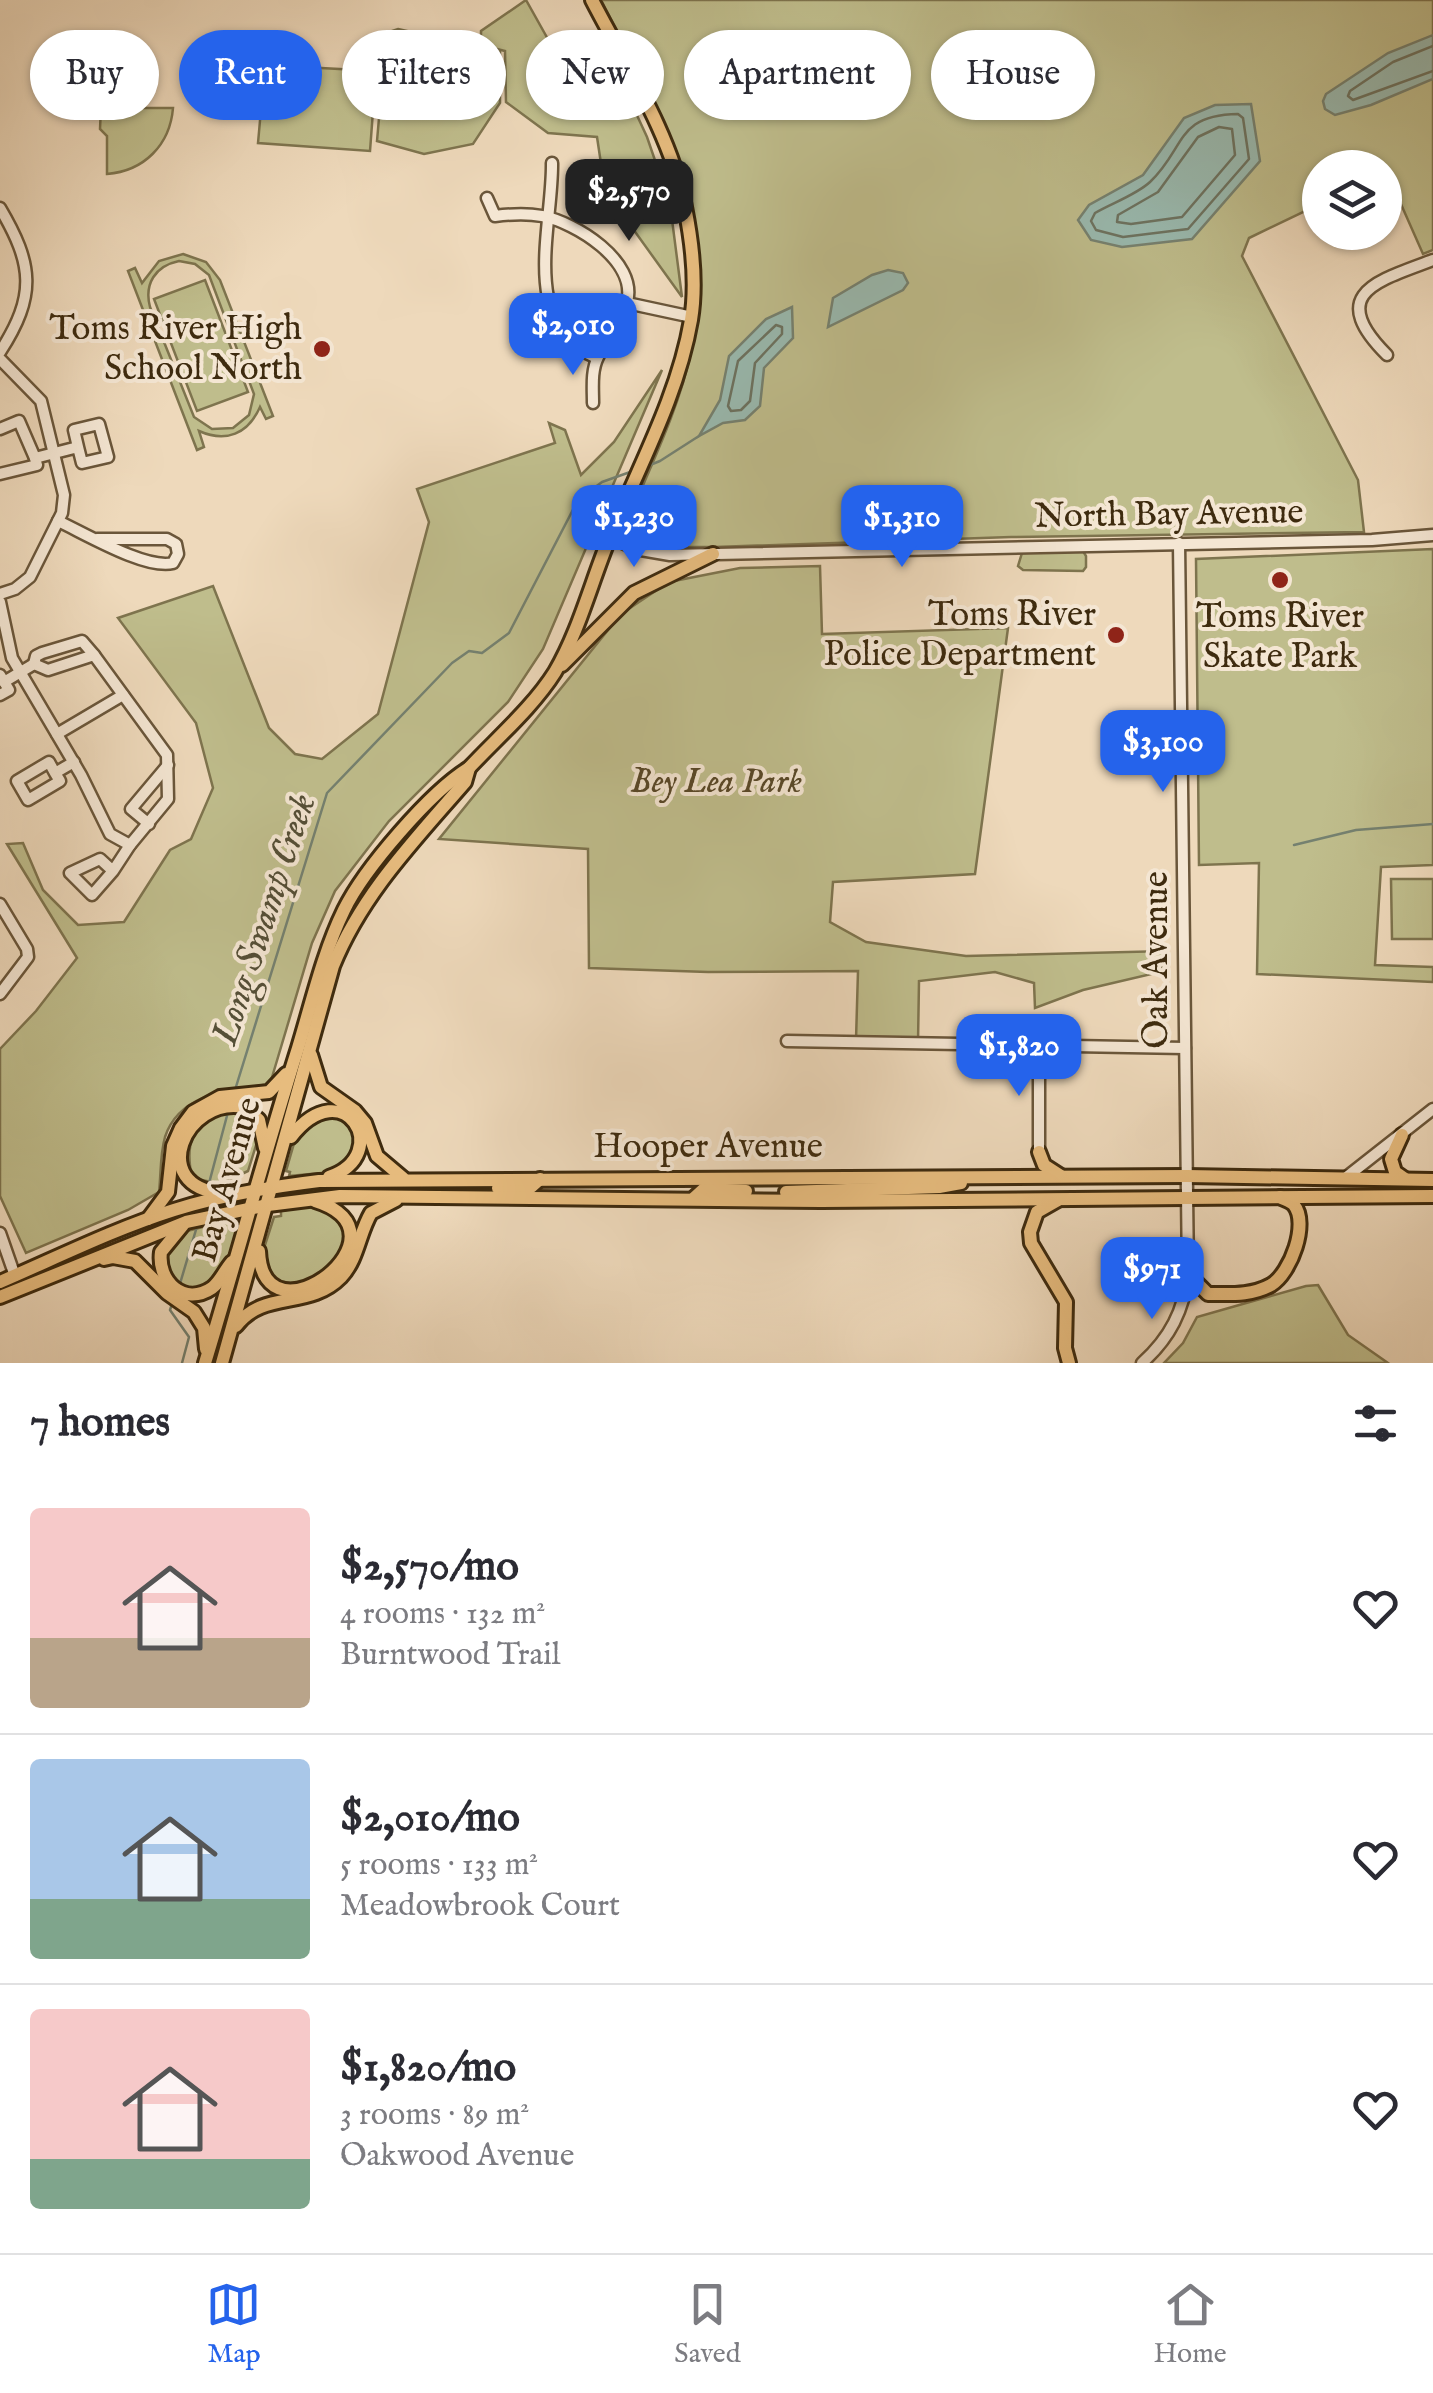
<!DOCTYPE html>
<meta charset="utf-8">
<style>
body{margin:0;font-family:"IM FELL English",serif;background:#f2f2f3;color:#2b2b33;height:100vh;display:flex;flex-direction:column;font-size:38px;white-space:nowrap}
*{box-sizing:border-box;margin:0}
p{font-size:32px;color:#7c7c81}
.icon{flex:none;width:55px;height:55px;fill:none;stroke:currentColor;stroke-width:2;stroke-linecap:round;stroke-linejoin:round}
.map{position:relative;height:1363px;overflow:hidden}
.sheet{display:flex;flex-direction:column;background:#fff;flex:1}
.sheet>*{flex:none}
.guide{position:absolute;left:30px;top:30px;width:1375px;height:90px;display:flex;gap:20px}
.tools{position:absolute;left:1302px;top:150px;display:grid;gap:20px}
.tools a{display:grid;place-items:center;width:100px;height:100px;border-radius:50%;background:#fff;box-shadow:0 2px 8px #0004;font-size:50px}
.price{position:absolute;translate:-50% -85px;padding:0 22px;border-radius:20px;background:#2563eb;color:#fff;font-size:32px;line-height:65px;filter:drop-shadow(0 2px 5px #0008)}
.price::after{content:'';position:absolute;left:50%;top:60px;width:30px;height:22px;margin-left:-15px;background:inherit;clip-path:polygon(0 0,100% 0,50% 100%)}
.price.current{background:#222;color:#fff}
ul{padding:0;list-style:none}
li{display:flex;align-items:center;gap:30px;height:250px;padding:0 30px}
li+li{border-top:2px solid #e1e1e2}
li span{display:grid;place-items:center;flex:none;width:280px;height:200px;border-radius:10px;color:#555}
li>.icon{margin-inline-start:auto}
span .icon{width:120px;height:120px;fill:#fffc;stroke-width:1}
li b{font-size:42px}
h2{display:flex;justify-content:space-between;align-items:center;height:120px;padding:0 30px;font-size:42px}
.pill{padding:0 35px;border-radius:45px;background:#fff;box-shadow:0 2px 8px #0004;font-size:35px;line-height:90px}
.pill.current{background:#2563eb;color:#fff}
.menu{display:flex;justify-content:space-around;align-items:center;height:140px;border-top:2px solid #e1e1e2;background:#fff;font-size:28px;color:#7c7c81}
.menu a{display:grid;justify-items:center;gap:5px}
.menu .current{color:#2563eb}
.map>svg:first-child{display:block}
.green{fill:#bfbd8c;stroke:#7e744e;stroke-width:2.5;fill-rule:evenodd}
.water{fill:#99bab0;stroke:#758170;stroke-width:2.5}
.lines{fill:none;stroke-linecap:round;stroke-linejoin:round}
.shore{stroke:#6c7260;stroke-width:2.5}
.stream{stroke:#758170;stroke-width:2.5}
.minor-casing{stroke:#6a563a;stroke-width:15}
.major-casing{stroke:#3e2b0f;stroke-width:18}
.minor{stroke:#f4e6d3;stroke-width:10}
.major{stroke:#e7bc7e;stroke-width:12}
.poi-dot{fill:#8f2418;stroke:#f4e6d3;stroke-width:4}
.labels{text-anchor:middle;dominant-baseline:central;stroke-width:8;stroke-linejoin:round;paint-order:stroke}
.poi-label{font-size:35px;fill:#3e2b0f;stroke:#f4e6d3;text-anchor:end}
.street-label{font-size:35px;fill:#3e2b0f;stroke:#f4e6d3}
.park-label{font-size:35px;font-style:italic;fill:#584828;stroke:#f4e6d3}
.water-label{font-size:38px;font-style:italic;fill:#554f37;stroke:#f4e6d3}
</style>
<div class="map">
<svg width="1433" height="1363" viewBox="0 0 1433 1363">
<rect width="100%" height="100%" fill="#eed9bb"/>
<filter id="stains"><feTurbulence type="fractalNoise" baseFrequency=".002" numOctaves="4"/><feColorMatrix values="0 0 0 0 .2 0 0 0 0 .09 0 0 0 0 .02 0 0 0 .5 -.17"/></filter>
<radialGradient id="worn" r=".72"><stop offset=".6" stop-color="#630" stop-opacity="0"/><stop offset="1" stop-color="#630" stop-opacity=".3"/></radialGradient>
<g class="green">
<polygon points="526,0 563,66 581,82 616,70 647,137 670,204 682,297 605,190 597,137 548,133 506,102 505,51 481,45 481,31"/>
<path d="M601 0H1433V250L1423 254 1385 168H1320V204L1249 238 1242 256 1358 480 1364 532 1011 537 715 547H669L629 538 624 530C647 473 678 413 691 352 720 216 660 116 601 0Z"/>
<polygon points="398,29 500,52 500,103 473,144 424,154 377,141 386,38 389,32"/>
<polygon points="265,65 376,71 370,151 258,143"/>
<path d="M105 102H127L134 108H173C170 145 144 171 107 174V136L100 129 101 107Z"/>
<path d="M183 254 206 262 220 280 273 416 266 419 260 407C248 434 226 443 199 431L204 447 197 450 128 271 135 268 142 283 159 261ZM179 261 195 264 209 275 254 394 249 415 233 428 212 429 194 417 150 307C144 284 155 266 179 261Z"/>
<polygon points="205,280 248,392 197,411 154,299"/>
<path d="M662 370 543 649 508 702 389 821 335 891 312 943 270 1084C231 1090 180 1092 165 1137 160 1154 161 1175 159 1192L128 1210 26 1253 0 1196V1049L36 1011 77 958 7 844 23 843 43 890 78 925 124 922 170 850 191 839 213 788 196 723 118 618 213 586 269 728 295 754 322 759 378 714 429 522 417 489 555 443 549 423 565 430 581 475 614 442Z"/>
<polygon points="1433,549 1433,865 1381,867 1375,965 1433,967 1433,982 1257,974 1259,863 1199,865 1196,559"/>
<polygon points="1083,551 1086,556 1086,567 1083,571 1023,570 1018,566 1022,553"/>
<polygon points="820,566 822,634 1008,628 975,874 833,882 830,922 866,942 966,956 1167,951 1160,972 1083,990 1035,1008 1034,983 995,972 919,981 918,1043 856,1040 858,971 708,972 589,968 588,849 439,839 621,614 669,582 740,568"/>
<polygon points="1391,879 1433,879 1433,939 1392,939"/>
<path d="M224 1112H241L255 1122 258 1139 248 1171 221 1184 192 1178C185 1144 190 1127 224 1112Z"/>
<polygon points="324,1114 343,1118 356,1134 354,1156 332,1172 289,1176 290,1172 286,1171 295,1140"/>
<path d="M308 1206 329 1209 346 1229C345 1236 344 1247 341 1253 327 1280 298 1290 272 1278L264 1248 274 1217 281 1216V1211Z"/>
<path d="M234 1219 238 1223C235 1235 232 1250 227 1261 209 1300 174 1298 164 1256L183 1232Z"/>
<polygon points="1318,1285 1348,1335 1388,1363 1164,1363 1183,1343 1197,1317 1306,1286"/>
</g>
<g class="water">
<polygon points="1433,35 1433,79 1371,105 1335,115 1325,109 1323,101 1326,94 1388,53"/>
<polygon points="1251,104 1260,161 1192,239 1122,247 1091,240 1078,220 1089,205 1143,175 1184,118 1215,105"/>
<polygon points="888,270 903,273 908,283 903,290 828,327 833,298 872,275"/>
<polygon points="792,307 793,338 764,368 760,406 745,420 723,423 699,436 720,400 729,356 766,319"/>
</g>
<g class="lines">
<g class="shore">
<polyline points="1433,46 1393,62 1350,91 1348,96 1353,100 1433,71"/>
<path d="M1238 114 1243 118 1249 159 1188 229 1123 237 1096 230 1091 221 1095 213C1112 203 1136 195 1150 182 1186 148 1175 115 1238 114Z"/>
<polygon points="1219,127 1232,129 1235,155 1182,217 1131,224 1117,222 1118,215 1158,192 1198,137"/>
<polygon points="776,325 782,327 782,334 755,363 750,401 741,410 731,411 728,406 738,361"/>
</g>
<g class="stream">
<polyline points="645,467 660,461 699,436"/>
<polyline points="1294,845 1356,830 1433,824"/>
<polyline points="235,1090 327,793 452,663 469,651 482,653 509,633 578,500 602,482 633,471"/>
<polyline points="208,1187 228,1112"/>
<polyline points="179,1287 198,1223"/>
<polyline points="172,1304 170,1310 189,1337 182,1363"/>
</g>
<g class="minor-casing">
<g id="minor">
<path d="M552 163C553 227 518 326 597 358"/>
<path d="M487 198 495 216C511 214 526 213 542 216 575 222 638 261 627 302 622 322 606 338 598 357 591 371 593 388 593 403"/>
<path d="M0 208C33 264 37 295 0 352"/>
<polyline points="627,303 692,317"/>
<path d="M1387 355C1325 293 1378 281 1433 260"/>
<polyline points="0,359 41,401 64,495 62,513 30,577 15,589 0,594"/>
<polyline points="0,429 19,421 35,458"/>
<polyline points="0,474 37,465 35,458 78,447 82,463 108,457 99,424 74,430 78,447"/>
<path d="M58 521C84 533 146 570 173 563L178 554 176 544 167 539H97"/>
<polyline points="610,537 635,549 670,555 1372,540 1433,535"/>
<polyline points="0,602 12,658 81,775 110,834 130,845"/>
<polyline points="34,664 36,656 42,653 82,641 94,655"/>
<polyline points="0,675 9,690 0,695"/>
<polyline points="4,682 34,664 48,670 94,655 167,755 168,799 130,845 113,871 100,859 70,873 92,895 113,871"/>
<polyline points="57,734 123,695"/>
<polyline points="55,773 49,762 17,781 28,800 60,781 55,773 74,762"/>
<polyline points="149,824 131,809 168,765"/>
<polyline points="0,904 27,949 28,957 0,994"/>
<polyline points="787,1041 1185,1048"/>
<polyline points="1039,1046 1039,1152"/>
<polyline points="1344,1179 1433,1109"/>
<polyline points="0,1233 15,1276"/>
<path d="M1142 1363C1170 1338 1184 1310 1188 1274L1179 543"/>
</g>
</g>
<g class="major-casing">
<g id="major">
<polyline points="562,665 634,593 713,554"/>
<polyline points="311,1055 321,1087 355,1111 365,1123 377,1156 403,1178"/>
<polyline points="1402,1135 1391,1159 1395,1172 1405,1179"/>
<path d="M291 1137C344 1069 395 1154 329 1177"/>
<polyline points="1039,1152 1044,1165 1061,1176"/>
<polyline points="498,1188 531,1187 540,1179"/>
<polyline points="786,1192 939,1187 961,1183"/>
<path d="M222 1193C147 1187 184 1096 244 1107L259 1120 265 1148"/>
<polyline points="693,1199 704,1189 746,1191"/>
<polyline points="1058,1200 1037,1212 1030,1232 1031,1243 1066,1302 1065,1348 1069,1363"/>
<polyline points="148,1219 168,1192 173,1146 181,1128 193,1112 220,1097 269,1092 286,1074"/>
<path d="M183 1225 161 1252C157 1281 184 1307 212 1288 220 1282 225 1270 232 1262"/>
<path d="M259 1251C263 1351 419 1233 315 1201"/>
<polyline points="104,1259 113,1257 135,1261 167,1293 194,1312 204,1328 206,1349"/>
<path d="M1188 1274 1208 1294C1230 1294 1251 1296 1271 1285 1291 1273 1309 1223 1294 1205 1291 1201 1285 1200 1280 1197"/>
<path d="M0 1282C58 1257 114 1229 174 1210 221 1195 270 1187 319 1181L1187 1176 1433 1180"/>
<polyline points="0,1297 186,1222 268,1205 340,1196 821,1201 1433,1196"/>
<path d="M236 1326C264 1289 309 1310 341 1277 358 1259 359 1233 371 1213L396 1200"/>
<path d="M205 1363C237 1258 265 1152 298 1048 312 1002 323 953 344 910 364 869 430 792 469 768 497 738 533 707 555 672 579 631 591 583 609 539 638 468 678 396 691 320 697 284 692 242 685 207 671 134 626 66 592 0"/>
<path d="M222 1363 333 966C362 894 415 840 465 782L469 768"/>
</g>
</g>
<use href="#minor" class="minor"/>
<use href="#major" class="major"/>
</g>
<g class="poi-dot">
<circle cx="322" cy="349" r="10"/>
<circle cx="1280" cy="580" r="10"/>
<circle cx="1116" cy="635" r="10"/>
</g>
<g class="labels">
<g class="poi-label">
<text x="302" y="329">Toms River High<tspan x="302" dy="40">School North</tspan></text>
<text x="1096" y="615">Toms River<tspan x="1096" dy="40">Police Department</tspan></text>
<text x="1280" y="617" text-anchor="middle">Toms River<tspan x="1280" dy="40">Skate Park</tspan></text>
</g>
<g class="street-label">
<text transform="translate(1169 515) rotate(-1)">North Bay Avenue</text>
<text transform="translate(1157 960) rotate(-90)">Oak Avenue</text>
<text x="708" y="1147">Hooper Avenue</text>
<text transform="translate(228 1180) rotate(-74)">Bay Avenue</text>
</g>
<g class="park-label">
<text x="716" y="782">Bey Lea Park</text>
</g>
<g class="water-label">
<text transform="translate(265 920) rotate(-72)">Long Swamp Creek</text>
</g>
</g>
<rect width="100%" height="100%" filter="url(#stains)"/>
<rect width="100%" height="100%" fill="url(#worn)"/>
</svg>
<div class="tools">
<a><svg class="icon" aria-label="layers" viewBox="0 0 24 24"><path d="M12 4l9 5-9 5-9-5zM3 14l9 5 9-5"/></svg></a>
</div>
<b class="price current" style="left:629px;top:244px">$2,570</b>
<b class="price" style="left:573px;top:378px">$2,010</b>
<b class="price" style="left:634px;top:570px">$1,230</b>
<b class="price" style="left:902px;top:570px">$1,310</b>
<b class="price" style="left:1163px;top:795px">$3,100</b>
<b class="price" style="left:1019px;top:1099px">$1,820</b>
<b class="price" style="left:1152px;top:1322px">$971</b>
<div class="guide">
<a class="pill">Buy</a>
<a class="pill current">Rent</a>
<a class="pill">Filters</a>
<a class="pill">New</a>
<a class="pill">Apartment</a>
<a class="pill">House</a>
</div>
</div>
<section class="sheet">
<h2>7 homes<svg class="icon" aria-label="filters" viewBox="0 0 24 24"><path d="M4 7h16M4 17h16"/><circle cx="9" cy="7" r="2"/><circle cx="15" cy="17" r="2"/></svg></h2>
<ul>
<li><span style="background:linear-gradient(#f6c9c9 65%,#b9a48a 0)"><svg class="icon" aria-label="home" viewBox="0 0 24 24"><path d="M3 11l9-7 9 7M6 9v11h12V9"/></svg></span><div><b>$2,570/mo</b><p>4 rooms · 132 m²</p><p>Burntwood Trail</p></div><svg class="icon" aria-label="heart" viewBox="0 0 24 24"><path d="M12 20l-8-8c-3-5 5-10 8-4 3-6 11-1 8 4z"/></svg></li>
<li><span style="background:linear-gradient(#a9c7e8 70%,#7fa58c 0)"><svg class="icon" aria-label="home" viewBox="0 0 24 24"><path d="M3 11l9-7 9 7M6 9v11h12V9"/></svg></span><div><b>$2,010/mo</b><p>5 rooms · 133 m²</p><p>Meadowbrook Court</p></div><svg class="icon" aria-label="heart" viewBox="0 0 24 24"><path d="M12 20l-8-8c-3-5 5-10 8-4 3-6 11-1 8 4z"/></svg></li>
<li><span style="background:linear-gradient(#f6c9c9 75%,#7fa58c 0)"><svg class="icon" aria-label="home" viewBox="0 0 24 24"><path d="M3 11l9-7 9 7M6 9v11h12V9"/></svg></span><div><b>$1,820/mo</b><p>3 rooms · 89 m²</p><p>Oakwood Avenue</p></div><svg class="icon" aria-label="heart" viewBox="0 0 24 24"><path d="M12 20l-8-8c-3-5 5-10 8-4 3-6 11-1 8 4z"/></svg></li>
</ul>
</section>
<nav class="menu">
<a class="current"><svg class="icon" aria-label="map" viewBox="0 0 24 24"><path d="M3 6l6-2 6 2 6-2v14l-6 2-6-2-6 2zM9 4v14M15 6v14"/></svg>Map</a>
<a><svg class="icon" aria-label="saved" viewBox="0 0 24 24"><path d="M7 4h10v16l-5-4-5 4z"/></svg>Saved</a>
<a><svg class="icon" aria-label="home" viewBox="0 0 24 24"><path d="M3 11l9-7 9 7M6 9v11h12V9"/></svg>Home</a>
</nav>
